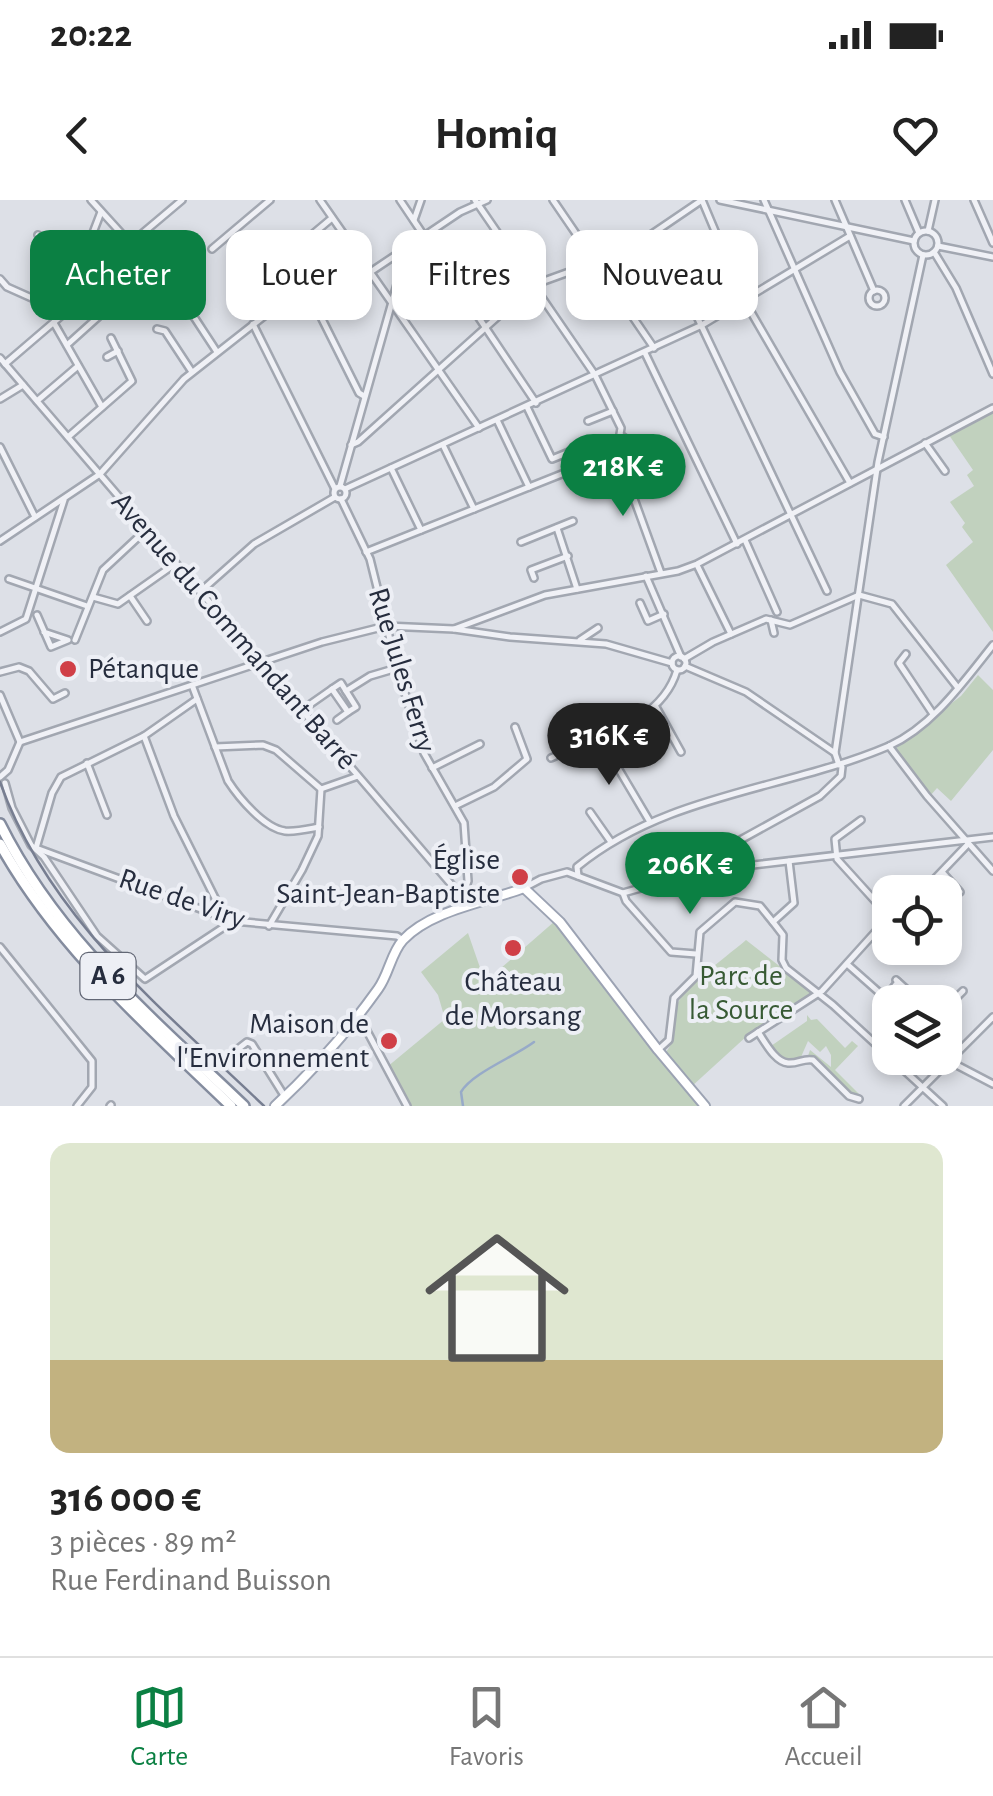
<!DOCTYPE html>
<html lang="fr">
<meta charset="utf-8">
<style>
body{margin:0;font-family:"Alegreya Sans",sans-serif;background:#f2f2f2;color:#222;height:100vh;display:flex;flex-direction:column;font-size:38px;white-space:nowrap}
*{box-sizing:border-box;margin:0}
p{font-size:32px;color:#767676}
.icon{flex:none;width:55px;height:55px;fill:none;stroke:currentColor;stroke-width:2;stroke-linecap:round;stroke-linejoin:round}
.map{position:relative;height:906px;overflow:hidden}
.sheet{display:flex;flex-direction:column;background:#fff;flex:1}
.sheet>*{flex:none}
.hud{position:absolute;left:30px;top:30px;width:935px;height:90px;display:flex;gap:20px}
.fabs{position:absolute;left:872px;top:675px;display:grid;gap:20px}
.fabs a{display:grid;place-items:center;width:90px;height:90px;border-radius:20px;background:#fff;box-shadow:0 5px 15px #0003;font-size:50px}
.price{position:absolute;translate:-50% -85px;padding:0 22px;border-radius:35px;background:#0b8043;color:#fff;font-size:32px;line-height:65px;filter:drop-shadow(0 2px 5px #0008)}
.price::after{content:'';position:absolute;left:50%;top:60px;width:30px;height:22px;margin-left:-15px;background:inherit;clip-path:polygon(0 0,100% 0,50% 100%)}
.price.active{background:#222;color:#fff}
ul{padding:0;list-style:none}
li{display:grid;align-content:center;gap:20px;height:530px;padding:0 50px}
li span{display:grid;place-items:center;height:310px;border-radius:20px;color:#555}
li>.icon{margin-inline-start:auto}
span .icon{width:180px;height:180px;fill:#fffc;stroke-width:1}
li b{font-size:42px}
.tag{padding:0 35px;border-radius:20px;background:#fff;box-shadow:0 5px 15px #0003;font-size:35px;line-height:90px}
.tag.active{background:#0b8043;color:#fff}
.status{display:flex;justify-content:space-between;align-items:center;height:70px;padding:0 50px;background:#fff;direction:ltr}
.status svg{height:28px;fill:currentColor}
header{display:flex;justify-content:space-between;align-items:center;height:130px;padding:0 50px;background:#fff;font-size:45px;font-weight:600}
.menu{display:flex;justify-content:space-around;align-items:center;height:140px;border-top:2px solid #e0e0e0;background:#fff;font-size:28px;color:#767676}
.menu a{display:grid;justify-items:center;gap:5px}
.menu .active{color:#0b8043}
.map>svg:first-child{display:block}
.green{fill:#c1d1be}
.lines{fill:none;stroke-linecap:round;stroke-linejoin:round}
.stream{stroke:#97aac8;stroke-width:2.5}
.minor-casing{stroke:#a2a7b1;stroke-width:10}
.major-casing{stroke:#9ca3b3;stroke-width:12}
.highway-casing{stroke:#848c9e;stroke-width:14}
.minor{stroke:#f0f1f6;stroke-width:5}
.major{stroke:#fff;stroke-width:8}
.highway{stroke:#fff;stroke-width:9}
.tram{stroke:#777e91;stroke-width:2.5}
.poi-dot{fill:#d03f47;stroke:#edeff5;stroke-width:4}
.labels{text-anchor:middle;dominant-baseline:central;stroke-width:8;stroke-linejoin:round;paint-order:stroke}
.shield{fill:#edeff5;stroke:#626775;stroke-width:2.5}
.shield-label{font-size:28px;font-weight:bold;fill:#262d3e}
.street-label{font-size:30px;fill:#262d3e;stroke:#edeff5}
.poi-label{font-size:30px;fill:#262d3e;stroke:#edeff5;text-anchor:end}
.park-label{font-size:30px;fill:#375a34;stroke:#edeff5}
</style>
<div class="status"><b>20:22</b><svg viewBox="0 0 49 12"><path d="M0 12V9h3v3zM5 12V6h3v6zM10 12V3h3v9zM15 12V0h3v12zM26 1h20v11H26zM47 4h2v5h-2z"/></svg></div>
<header><svg class="icon" aria-label="back" viewBox="0 0 24 24"><path d="M15 5l-7 7 7 7"/></svg>Homiq<svg class="icon" aria-label="heart" viewBox="0 0 24 24"><path d="M12 20l-8-8c-3-5 5-10 8-4 3-6 11-1 8 4z"/></svg></header>
<div class="map">
<svg width="993" height="906" viewBox="0 0 993 906">
<rect width="100%" height="100%" fill="#dde0e7"/>
<g class="green">
<polygon points="993,211 993,432 946,365 973,342 962,327 965,323 950,302 974,286 967,275 973,270 949,235"/>
<polygon points="978,475 993,490 993,550 951,601 937,588 930,596 896,550 898,544 961,496"/>
<polygon points="555,721 702,906 407,906 387,867 445,819 438,795 421,772 468,733 485,782"/>
<path d="M746 740 814 793 748 835 691 887 666 852C680 836 669 816 680 799 689 784 731 753 746 740Z"/>
<polygon points="807,815 811,820 817,819 845,848 852,841 858,846 835,870 862,897 860,898 850,896 808,856 810,850 831,867 831,855 826,846 820,852 808,841 801,857 786,862 771,846 807,821"/>
</g>
<g class="lines">
<path class="stream" d="M463 906 461 892C472 873 514 857 534 842"/>
<g class="minor-casing">
<g id="minor">
<polyline points="91,0 131,44 164,71 217,152"/>
<polyline points="320,0 479,228"/>
<polyline points="400,0 536,203"/>
<polyline points="475,0 595,175 621,228 617,252"/>
<polyline points="553,0 654,148"/>
<polyline points="702,0 744,100 850,283"/>
<polyline points="720,0 914,41"/>
<polyline points="764,0 840,172 875,234 884,237"/>
<polyline points="835,0 874,91"/>
<polyline points="905,0 919,33"/>
<polyline points="974,0 993,43"/>
<polyline points="414,20 421,0"/>
<circle cx="926" cy="43" r="12"/>
<polyline points="928,31 935,0"/>
<polyline points="657,32 827,391"/>
<polyline points="38,35 53,51 82,61"/>
<polyline points="131,43 182,0"/>
<polyline points="301,44 332,18"/>
<polyline points="938,46 993,57"/>
<polyline points="88,47 94,52 119,99"/>
<polyline points="212,49 270,0"/>
<polyline points="934,52 956,88 993,174"/>
<polyline points="0,79 7,87 63,112"/>
<circle cx="877" cy="98" r="8"/>
<polyline points="309,93 359,193 364,196"/>
<polyline points="54,123 102,207"/>
<polyline points="253,124 335,289"/>
<polyline points="157,129 165,131 192,172"/>
<polyline points="67,145 157,64"/>
<polyline points="645,153 737,344"/>
<polyline points="107,157 118,151"/>
<polyline points="0,158 462,697 466,706"/>
<polyline points="5,164 61,116 101,12"/>
<polyline points="0,199 23,185"/>
<polyline points="37,201 78,166"/>
<polyline points="527,207 552,259 574,250"/>
<polyline points="497,220 529,287"/>
<polyline points="588,221 613,211"/>
<polyline points="622,236 629,241 634,253"/>
<polyline points="68,237 132,181 111,138"/>
<polyline points="925,243 945,271"/>
<polyline points="351,245 358,242 533,85 627,51 702,0"/>
<polyline points="443,245 474,309"/>
<polyline points="0,247 35,317"/>
<polyline points="617,252 661,373"/>
<polyline points="391,268 421,330"/>
<polyline points="340,286 407,49"/>
<circle cx="340" cy="293" r="6"/>
<polyline points="345,289 702,125 850,36"/>
<polyline points="633,296 658,285"/>
<polyline points="341,299 370,359 397,468 424,553 464,623 468,681 462,697"/>
<polyline points="557,328 577,389"/>
<polyline points="745,340 777,412"/>
<polyline points="0,341 100,274 184,179 268,113 309,93 369,73 460,12 487,0"/>
<polyline points="521,342 573,321"/>
<polyline points="366,352 617,252"/>
<polyline points="697,365 731,434"/>
<polyline points="646,376 681,457"/>
<polyline points="534,378 531,370 568,356"/>
<polyline points="9,379 87,406"/>
<polyline points="200,392 254,344 335,297"/>
<polyline points="859,395 892,404 958,488"/>
<polyline points="130,396 147,421"/>
<polyline points="93,397 118,404 175,364"/>
<polyline points="640,403 648,421 664,414"/>
<polyline points="37,415 51,447 68,440 44,432"/>
<polyline points="771,420 774,433"/>
<polyline points="454,429 510,437 606,444 672,463"/>
<polyline points="0,432 26,419 64,300"/>
<polyline points="75,440 103,370 147,329"/>
<polyline points="580,440 598,428"/>
<polyline points="906,454 899,463 933,514"/>
<circle cx="679" cy="463" r="7"/>
<polyline points="684,459 713,442 766,419 790,425 859,395"/>
<polyline points="685,466 746,492 835,553"/>
<polyline points="0,472 19,467 29,471 53,499 65,493"/>
<polygon points="341,483 356,507 348,512 332,489"/>
<path d="M192 485 228 581C239 598 264 628 285 631 296 632 308 629 319 627"/>
<polyline points="346,491 370,476 397,468"/>
<polyline points="0,495 20,542"/>
<polyline points="656,507 681,552"/>
<polyline points="302,510 332,489"/>
<polyline points="337,520 348,512"/>
<polyline points="144,536 174,616 224,716"/>
<polyline points="599,536 650,622"/>
<polyline points="20,542 322,442 386,426 454,429 545,395 678,371 697,364 993,208"/>
<polyline points="889,546 927,596 993,671"/>
<polyline points="215,547 263,545 276,550 321,589"/>
<path d="M551 558C596 537 662 523 677 470"/>
<polyline points="87,563 107,615"/>
<polyline points="839,565 835,553 878,262 923,55"/>
<polyline points="432,568 480,544"/>
<polyline points="0,577 8,570 20,542"/>
<polyline points="5,583 12,608 31,645 44,657 97,736 145,779 233,721"/>
<polyline points="455,606 494,587 527,559 515,527"/>
<polyline points="590,612 611,642"/>
<polyline points="861,620 835,639 837,659 885,712 887,719"/>
<polyline points="36,648 233,721 397,736 403,740"/>
<polyline points="36,648 52,593 61,577 144,536 197,499"/>
<polyline points="701,671 702,666 715,654 820,596 841,576 842,567"/>
<polyline points="942,672 960,692"/>
<path d="M578 676 577 667C668 593 786 590 889 546 933 526 964 481 993 445"/>
<polyline points="927,687 968,644"/>
<polyline points="524,688 541,679 567,672 623,693 701,671 993,637"/>
<polyline points="623,693 626,701 671,752 696,754"/>
<polyline points="773,722 783,735 782,760 786,768 833,805 943,906"/>
<polyline points="269,726 302,670 318,636 321,589 358,576"/>
<polyline points="0,747 92,861 92,887 77,906"/>
<polyline points="847,764 882,795 888,794 898,782"/>
<polyline points="896,780 906,789"/>
<polyline points="945,809 963,791"/>
<polyline points="359,816 407,906"/>
<path d="M758 832C765 842 775 862 788 863 798 864 803 858 813 860L849 896 859 899"/>
<polyline points="749,838 822,791 887,719"/>
<polyline points="238,849 247,842 252,844 285,897"/>
<polyline points="658,850 669,840 674,798 696,776 700,732 735,702 760,706 773,722 794,703 789,661"/>
<polyline points="949,861 993,884"/>
<polyline points="110,906 111,905"/>
<polyline points="904,906 993,817"/>
</g>
</g>
<g class="major-casing">
<path id="major" d="M275 906C313 871 348 831 378 789 389 774 391 753 403 740 431 710 487 702 524 688L560 722 658 850 705 906"/>
</g>
<g class="highway-casing">
<g id="highway">
<path d="M0 624C57 739 153 819 244 906"/>
<path d="M0 644C58 748 146 824 231 906"/>
</g>
</g>
<use href="#minor" class="minor"/>
<use href="#major" class="major"/>
<use href="#highway" class="highway"/>
<path class="tram" d="M0 582C48 718 163 809 264 906"/>
</g>
<g class="poi-dot">
<circle cx="68" cy="469" r="10"/>
<circle cx="520" cy="677" r="10"/>
<circle cx="513" cy="748" r="10"/>
<circle cx="389" cy="841" r="10"/>
</g>
<g class="labels">
<rect class="shield" x="80.5" y="753" width="55" height="46" rx="8"/>
<g class="shield-label">
<text x="108" y="776">A 6</text>
</g>
<g class="street-label">
<text transform="translate(234 431) rotate(49)">Avenue du Commandant Barré</text>
<text transform="translate(402 470) rotate(73)">Rue Jules Ferry</text>
<text transform="translate(182 699) rotate(19)">Rue de Viry</text>
</g>
<g class="poi-label">
<text x="88" y="469" text-anchor="start">Pétanque</text>
<text x="500" y="660">Église<tspan x="500" dy="34">Saint-Jean-Baptiste</tspan></text>
<text x="513" y="782" text-anchor="middle">Château<tspan x="513" dy="34">de Morsang</tspan></text>
<text x="369" y="824">Maison de<tspan x="369" dy="34">l'Environnement</tspan></text>
</g>
<g class="park-label">
<text x="741" y="776">Parc de<tspan x="741" dy="34">la Source</tspan></text>
</g>
</g>
</svg>
<div class="fabs">
<a><svg class="icon" aria-label="locate" viewBox="0 0 24 24"><circle cx="12" cy="12" r="6"/><path d="M12 2v4M12 18v4M2 12h4M18 12h4"/></svg></a>
<a><svg class="icon" aria-label="layers" viewBox="0 0 24 24"><path d="M12 4l9 5-9 5-9-5zM3 14l9 5 9-5"/></svg></a>
</div>
<b class="price" style="left:623px;top:319px">218K €</b>
<b class="price active" style="left:609px;top:588px">316K €</b>
<b class="price" style="left:690px;top:717px">206K €</b>
<div class="hud">
<a class="tag active">Acheter</a>
<a class="tag">Louer</a>
<a class="tag">Filtres</a>
<a class="tag">Nouveau</a>
</div>
</div>
<section class="sheet">
<ul>
<li><span style="background:linear-gradient(#dfe7d0 70%,#c2b280 0)"><svg class="icon" aria-label="home" viewBox="0 0 24 24"><path d="M3 11l9-7 9 7M6 9v11h12V9"/></svg></span><div><b>316 000 €</b><p>3 pièces · 89 m²</p><p>Rue Ferdinand Buisson</p></div></li>
</ul>
</section>
<nav class="menu">
<a class="active"><svg class="icon" aria-label="map" viewBox="0 0 24 24"><path d="M3 6l6-2 6 2 6-2v14l-6 2-6-2-6 2zM9 4v14M15 6v14"/></svg>Carte</a>
<a><svg class="icon" aria-label="saved" viewBox="0 0 24 24"><path d="M7 4h10v16l-5-4-5 4z"/></svg>Favoris</a>
<a><svg class="icon" aria-label="home" viewBox="0 0 24 24"><path d="M3 11l9-7 9 7M6 9v11h12V9"/></svg>Accueil</a>
</nav>
